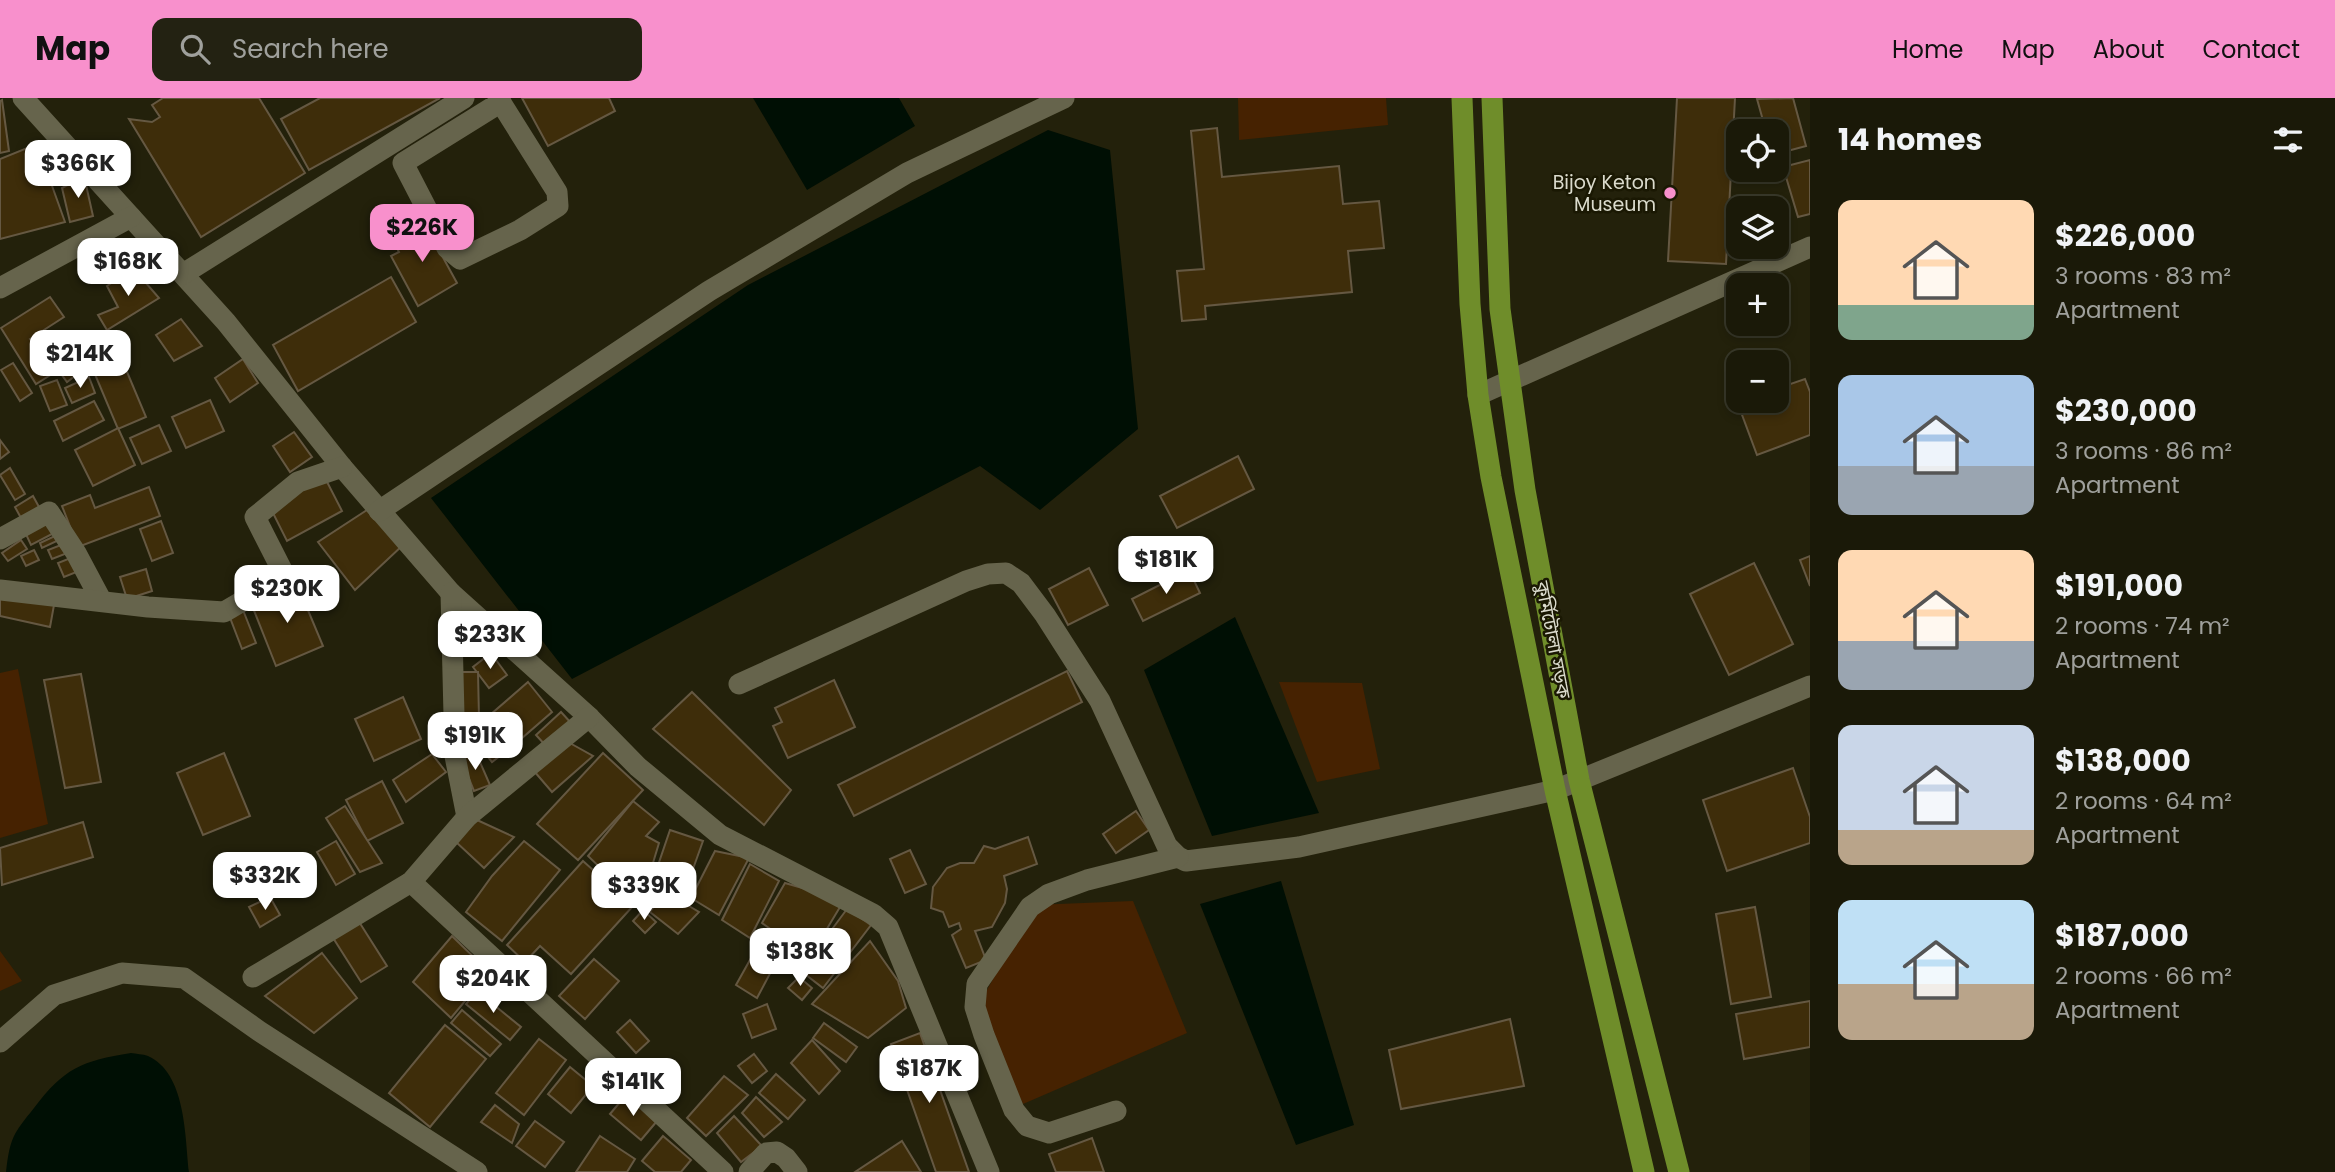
<!DOCTYPE html>
<meta charset="utf-8">
<style>
body{margin:0;font-family:Poppins,"Noto Sans Bengali",sans-serif;background:#232212;color:#f1f3f6;height:100vh;display:flex;flex-direction:column;font-size:26px;white-space:nowrap}
*{box-sizing:border-box;margin:0}
p{font-size:23px;color:#9fa09c}
.icon{flex:none;width:38px;height:38px;fill:none;stroke:currentColor;stroke-width:2;stroke-linecap:round;stroke-linejoin:round}
.map{position:relative;flex:1;overflow:hidden}
.side{display:flex;flex-direction:column;background:#1a1908;width:525px}
.side>*{flex:none}
.fabs{position:absolute;left:1726px;top:21px;display:grid;gap:14px}
.fabs a{display:grid;place-items:center;width:63px;height:63px;border-radius:14px;background:#1a1908;box-shadow:0 4px 10px #0003,0 0 0 2px #383829;font-size:35px}
.price{position:absolute;translate:-50% -60px;padding:0 16px;border-radius:14px;background:#fff;color:#222;font-size:23px;line-height:46px;filter:drop-shadow(0 2px 4px #0008)}
.price::after{content:'';position:absolute;left:50%;top:42px;width:21px;height:16px;margin-left:-10px;background:inherit;clip-path:polygon(0 0,100% 0,50% 100%)}
.price.active{background:#f890cc;color:#111}
ul{padding:0;list-style:none}
li{display:flex;align-items:center;gap:21px;height:175px;padding:0 28px}
li span{display:grid;place-items:center;flex:none;width:196px;height:140px;border-radius:14px;color:#555}
li>.icon{margin-inline-start:auto}
span .icon{width:84px;height:84px;fill:#fffc;stroke-width:1}
li b{font-size:30px}
h2{display:flex;justify-content:space-between;align-items:center;height:84px;padding:0 28px;font-size:30px}
header{display:flex;align-items:center;gap:42px;box-sizing:border-box;height:98px;padding:0 35px;background:#f890cc;color:#111}
header strong{font-size:33px}
nav{display:flex;gap:38px;margin-inline-start:auto;font-size:24px}
.search{width:490px;height:63px;background:#232212;display:flex;align-items:center;gap:18px;box-sizing:border-box;padding:0 24px;border-radius:14px;color:#9fa09c;font-size:26px}
main{display:flex;flex:1;min-height:0}
.map>svg:first-child{display:block}
.green{fill:#462201}
.water{fill:#000f04}
.building{fill:#3e2d0a;stroke:#655842;stroke-width:2}
.lines{fill:none;stroke-linecap:round;stroke-linejoin:round}
.minor{stroke:#66644c;stroke-width:21}
.major{stroke:#6f8d2a;stroke-width:21}
.poi-dot{fill:#f890cc;stroke:#1a1803;stroke-width:2.5}
.labels{text-anchor:middle;dominant-baseline:central;stroke-width:5;stroke-linejoin:round;paint-order:stroke}
.poi-label{font-size:19px;fill:#dbdbcd;stroke:#1a1803;text-anchor:end}
.street-label{font-size:19px;fill:#dbdbcd;stroke:#1a1803}
</style>
<header>
<strong>Map</strong>
<div class="search"><svg class="icon" aria-label="search" viewBox="0 0 24 24"><circle cx="10" cy="10" r="6"/><path d="M15 15l6 6"/></svg>Search here</div>
<nav><a>Home</a><a>Map</a><a>About</a><a>Contact</a></nav>
</header>
<main>
<div class="map">
<svg width="1810" height="1074" viewBox="0 0 1810 1074">
<rect width="100%" height="100%" fill="#23210b"/>
<g class="green">
<polygon points="1238,0 1386,0 1388,27 1239,42"/>
<polygon points="18,571 48,726 0,740 0,575"/>
<polygon points="1279,584 1362,585 1380,671 1317,684"/>
<polygon points="1133,803 1187,935 1023,1006 977,910 1034,807"/>
<polygon points="0,853 22,883 0,893"/>
</g>
<g class="water">
<polygon points="753,0 899,0 915,28 807,92"/>
<polygon points="1048,32 1110,52 1138,331 1040,412 980,368 572,581 431,400 748,187"/>
<polygon points="1235,519 1319,715 1212,738 1144,572"/>
<polygon points="1281,783 1354,1027 1296,1047 1200,806"/>
<path d="M131 955C136 956 143 956 148 958 186 975 185 1038 189 1074H6C10 1040 13 1036 34 1010 64 970 82 963 131 955Z"/>
</g>
<g class="building">
<polygon points="163,0 259,0 305,75 201,139 129,21 152,24 160,19 152,7"/>
<polygon points="320,0 440,0 309,72 281,21"/>
<polygon points="522,0 609,0 615,13 548,48"/>
<polygon points="1677,0 1735,0 1726,166 1668,163"/>
<polygon points="1793,0 1806,48 1776,56 1776,33 1766,33 1757,1"/>
<polygon points="2,2 9,53 0,55 0,3"/>
<polygon points="1217,30 1222,79 1339,68 1343,106 1379,103 1384,150 1348,153 1352,194 1205,208 1206,221 1182,223 1177,173 1204,171 1191,33"/>
<polygon points="1734,31 1764,31 1764,33 1738,33 1738,72 1764,72 1765,75 1733,75"/>
<polygon points="37,46 65,124 0,141 0,61"/>
<polygon points="1810,62 1810,116 1798,119 1783,69"/>
<polygon points="84,78 93,118 70,124 62,90"/>
<polygon points="423,123 457,185 418,208 391,158 399,154 392,141"/>
<polygon points="141,140 164,167 146,180 123,154"/>
<polygon points="133,170 159,200 107,232 98,217 118,209 107,188"/>
<polygon points="391,179 416,224 298,293 273,247"/>
<polygon points="50,199 64,219 30,241 52,276 36,286 1,230"/>
<polygon points="181,221 202,248 174,263 156,237"/>
<polygon points="53,237 80,274 67,284 40,247"/>
<polygon points="114,243 146,319 118,331 86,255"/>
<polygon points="243,261 258,285 230,304 215,280"/>
<polygon points="13,265 32,295 20,303 1,272"/>
<polygon points="89,279 95,295 72,305 65,290"/>
<polygon points="1805,281 1810,294 1810,337 1757,357 1738,306 1745,303 1776,303 1776,291"/>
<polygon points="57,282 67,307 50,313 40,288"/>
<polygon points="210,302 224,333 186,350 172,319"/>
<polygon points="94,303 104,322 63,343 54,323"/>
<polygon points="159,327 171,353 142,366 130,340"/>
<polygon points="118,330 135,367 93,388 75,352"/>
<polygon points="294,334 312,359 290,374 273,348"/>
<polygon points="0,342 9,354 0,361"/>
<polygon points="1238,358 1254,391 1177,430 1160,398"/>
<polygon points="10,370 25,396 15,402 0,377"/>
<polygon points="324,378 342,413 287,443 269,407"/>
<polygon points="149,389 160,418 78,449 62,408 90,397 95,410"/>
<polygon points="33,398 39,409 21,420 15,409"/>
<polygon points="367,412 403,447 355,492 318,444"/>
<polygon points="47,421 54,435 31,447 24,432"/>
<polygon points="161,423 173,455 152,463 140,431"/>
<polygon points="59,436 61,441 42,450 40,445"/>
<polygon points="21,442 27,451 8,463 2,455"/>
<polygon points="66,445 70,454 52,461 48,452"/>
<polygon points="34,452 39,462 26,468 21,458"/>
<polygon points="1810,458 1810,488 1800,462"/>
<polygon points="73,459 79,473 64,479 58,465"/>
<polygon points="1754,465 1793,546 1729,577 1690,496"/>
<polygon points="1089,470 1108,507 1068,527 1049,491"/>
<polygon points="146,471 152,493 127,501 120,479"/>
<polygon points="1189,472 1200,495 1143,523 1132,501"/>
<polygon points="297,486 323,548 276,568 251,505"/>
<polygon points="0,496 54,507 50,529 0,518"/>
<polygon points="243,512 256,545 242,551 229,517"/>
<polygon points="491,555 507,577 489,590 473,569"/>
<polygon points="1067,573 1082,604 854,718 838,687"/>
<polygon points="459,574 478,574 479,620 460,620"/>
<polygon points="81,576 101,684 65,690 44,582"/>
<polygon points="834,582 855,629 788,660 773,628 782,624 775,610"/>
<polygon points="528,584 552,614 514,647 490,617"/>
<polygon points="692,594 791,692 764,727 653,631"/>
<polygon points="403,599 421,641 374,663 355,621"/>
<polygon points="561,614 572,626 547,649 536,637"/>
<polygon points="493,629 509,651 492,664 475,643"/>
<polygon points="568,644 593,658 552,694 534,673"/>
<polygon points="224,655 250,718 203,737 177,675"/>
<polygon points="476,655 490,687 474,693 461,661"/>
<polygon points="603,655 643,692 578,762 537,726"/>
<polygon points="432,656 446,674 406,704 393,682"/>
<polygon points="1793,670 1810,719 1810,745 1727,773 1703,702"/>
<polygon points="382,683 403,725 367,743 346,702"/>
<polygon points="633,703 659,724 646,738 659,745 640,808 588,758"/>
<polygon points="345,708 382,765 360,774 326,720"/>
<polygon points="1136,713 1149,732 1116,755 1103,736"/>
<polygon points="477,722 514,739 484,770 456,744"/>
<polygon points="83,724 93,759 2,787 0,750"/>
<polygon points="670,732 703,743 684,796 652,785"/>
<polygon points="1028,739 1037,766 1004,778 1007,791 1005,805 992,829 975,833 986,862 966,870 952,837 961,831 959,825 949,829 943,814 931,810 933,789 947,770 960,765 974,765 984,748 995,751"/>
<polygon points="336,743 355,776 336,787 317,754"/>
<polygon points="524,743 560,772 502,843 466,814 492,778"/>
<polygon points="910,752 926,786 905,795 890,761"/>
<polygon points="715,753 749,760 719,817 691,800"/>
<polygon points="583,763 633,808 571,876 540,848 525,864 507,847"/>
<polygon points="750,766 779,783 750,840 722,822"/>
<polygon points="785,785 823,796 840,809 810,859 762,825"/>
<polygon points="665,794 699,814 678,836 650,814"/>
<polygon points="270,799 280,817 260,829 249,809"/>
<polygon points="1755,809 1771,899 1731,906 1716,816"/>
<polygon points="847,811 871,827 823,890 801,873"/>
<polygon points="643,812 656,824 645,835 633,823"/>
<polygon points="356,819 387,868 361,884 330,835"/>
<polygon points="452,838 489,874 451,920 413,884"/>
<polygon points="870,843 898,883 906,910 868,940 812,906"/>
<polygon points="755,853 775,866 757,900 736,887"/>
<polygon points="322,855 357,900 314,935 265,898"/>
<polygon points="594,861 619,883 585,921 559,898"/>
<polygon points="799,879 812,890 802,902 788,890"/>
<polygon points="477,893 521,929 510,942 466,906"/>
<polygon points="1810,903 1810,949 1744,961 1736,916"/>
<polygon points="767,906 776,931 752,940 743,916"/>
<polygon points="462,912 501,946 490,958 451,925"/>
<polygon points="1510,921 1524,988 1401,1011 1389,952"/>
<polygon points="630,922 649,943 636,955 617,934"/>
<polygon points="824,925 857,949 846,964 813,940"/>
<polygon points="445,927 486,961 430,1029 389,995"/>
<polygon points="920,935 969,1074 936,1074 891,946"/>
<polygon points="539,941 566,962 524,1017 496,995"/>
<polygon points="812,942 840,973 819,996 791,965"/>
<polygon points="754,956 767,973 752,985 738,968"/>
<polygon points="570,969 593,988 571,1015 548,996"/>
<polygon points="776,976 805,1002 788,1021 759,995"/>
<polygon points="724,978 748,997 706,1038 687,1020"/>
<polygon points="626,997 657,1023 641,1042 610,1016"/>
<polygon points="756,999 782,1024 764,1039 742,1015"/>
<polygon points="495,1007 519,1026 512,1045 481,1024"/>
<polygon points="734,1018 762,1048 741,1064 717,1035"/>
<polygon points="535,1023 564,1044 545,1069 516,1048"/>
<polygon points="600,1038 635,1061 627,1074 576,1074"/>
<polygon points="663,1038 691,1062 681,1074 655,1074 642,1063"/>
<polygon points="1092,1040 1104,1074 1056,1074 1049,1056"/>
<polygon points="902,1043 921,1074 855,1074"/>
</g>
<g class="lines">
<g class="minor">
<polyline points="23,0 226,224 342,369 451,495 589,619 638,669 720,737 873,816 888,829 989,1074"/>
<polyline points="498,0 557,94 558,108 520,132 460,161 447,150 403,65 501,4"/>
<polyline points="183,176 464,0"/>
<polyline points="0,190 131,119"/>
<polyline points="1478,297 1810,149"/>
<polyline points="379,413 709,193 907,75 1064,0"/>
<polyline points="0,441 49,414 76,455 101,502"/>
<polyline points="0,492 148,509 224,514 285,478 255,419 298,384 342,369"/>
<polyline points="451,495 455,658 467,719"/>
<polyline points="739,586 966,483 988,476 1006,475 1021,485 1045,517 1100,603 1167,748 1178,759 1186,763 1299,749 1555,692 1810,588"/>
<polyline points="411,784 723,1074"/>
<polyline points="253,879 411,784 467,719 589,619"/>
<polyline points="0,944 54,897 122,875 184,880 259,933 477,1074"/>
<polyline points="1116,1013 1049,1035 1027,1028 1014,1012 984,937 975,909 977,886 1030,809 1049,796 1087,782 1178,759"/>
<polyline points="749,1074 766,1055 777,1054 786,1060 797,1074"/>
</g>
<g class="major">
<polyline points="1462,0 1470,206 1478,297 1491,379 1555,692 1644,1074"/>
<polyline points="1492,0 1500,211 1525,392 1579,682 1679,1074"/>
</g>
</g>
<circle class="poi-dot" cx="1670" cy="95" r="7"/>
<g class="labels">
<g class="poi-label">
<text x="1656" y="84">Bijoy Keton<tspan x="1656" dy="22">Museum</tspan></text>
</g>
<g class="street-label">
<text transform="translate(1553 542) rotate(79)">কুর্মিটোলা সড়ক</text>
</g>
</g>
</svg>
<div class="fabs">
<a><svg class="icon" aria-label="locate" viewBox="0 0 24 24"><circle cx="12" cy="12" r="6"/><path d="M12 2v4M12 18v4M2 12h4M18 12h4"/></svg></a>
<a><svg class="icon" aria-label="layers" viewBox="0 0 24 24"><path d="M12 4l9 5-9 5-9-5zM3 14l9 5 9-5"/></svg></a>
<a>+</a>
<a>−</a>
</div>
<b class="price" style="left:78px;top:102px">$366K</b>
<b class="price active" style="left:422px;top:166px">$226K</b>
<b class="price" style="left:128px;top:200px">$168K</b>
<b class="price" style="left:80px;top:292px">$214K</b>
<b class="price" style="left:1166px;top:498px">$181K</b>
<b class="price" style="left:287px;top:527px">$230K</b>
<b class="price" style="left:490px;top:573px">$233K</b>
<b class="price" style="left:475px;top:674px">$191K</b>
<b class="price" style="left:265px;top:814px">$332K</b>
<b class="price" style="left:644px;top:824px">$339K</b>
<b class="price" style="left:800px;top:890px">$138K</b>
<b class="price" style="left:493px;top:917px">$204K</b>
<b class="price" style="left:929px;top:1007px">$187K</b>
<b class="price" style="left:633px;top:1020px">$141K</b>
</div>
<section class="side">
<h2>14 homes<svg class="icon" aria-label="filters" viewBox="0 0 24 24"><path d="M4 7h16M4 17h16"/><circle cx="9" cy="7" r="2"/><circle cx="15" cy="17" r="2"/></svg></h2>
<ul>
<li><span style="background:linear-gradient(#ffd9b3 75%,#7fa58c 0)"><svg class="icon" aria-label="home" viewBox="0 0 24 24"><path d="M3 11l9-7 9 7M6 9v11h12V9"/></svg></span><div><b>$226,000</b><p>3 rooms · 83 m²</p><p>Apartment</p></div></li>
<li><span style="background:linear-gradient(#a9c7e8 65%,#9aa5b1 0)"><svg class="icon" aria-label="home" viewBox="0 0 24 24"><path d="M3 11l9-7 9 7M6 9v11h12V9"/></svg></span><div><b>$230,000</b><p>3 rooms · 86 m²</p><p>Apartment</p></div></li>
<li><span style="background:linear-gradient(#ffd9b3 65%,#9aa5b1 0)"><svg class="icon" aria-label="home" viewBox="0 0 24 24"><path d="M3 11l9-7 9 7M6 9v11h12V9"/></svg></span><div><b>$191,000</b><p>2 rooms · 74 m²</p><p>Apartment</p></div></li>
<li><span style="background:linear-gradient(#c9d6e8 75%,#b9a48a 0)"><svg class="icon" aria-label="home" viewBox="0 0 24 24"><path d="M3 11l9-7 9 7M6 9v11h12V9"/></svg></span><div><b>$138,000</b><p>2 rooms · 64 m²</p><p>Apartment</p></div></li>
<li><span style="background:linear-gradient(#bfe0f5 60%,#b9a48a 0)"><svg class="icon" aria-label="home" viewBox="0 0 24 24"><path d="M3 11l9-7 9 7M6 9v11h12V9"/></svg></span><div><b>$187,000</b><p>2 rooms · 66 m²</p><p>Apartment</p></div></li>
</ul>
</section>
</main>
